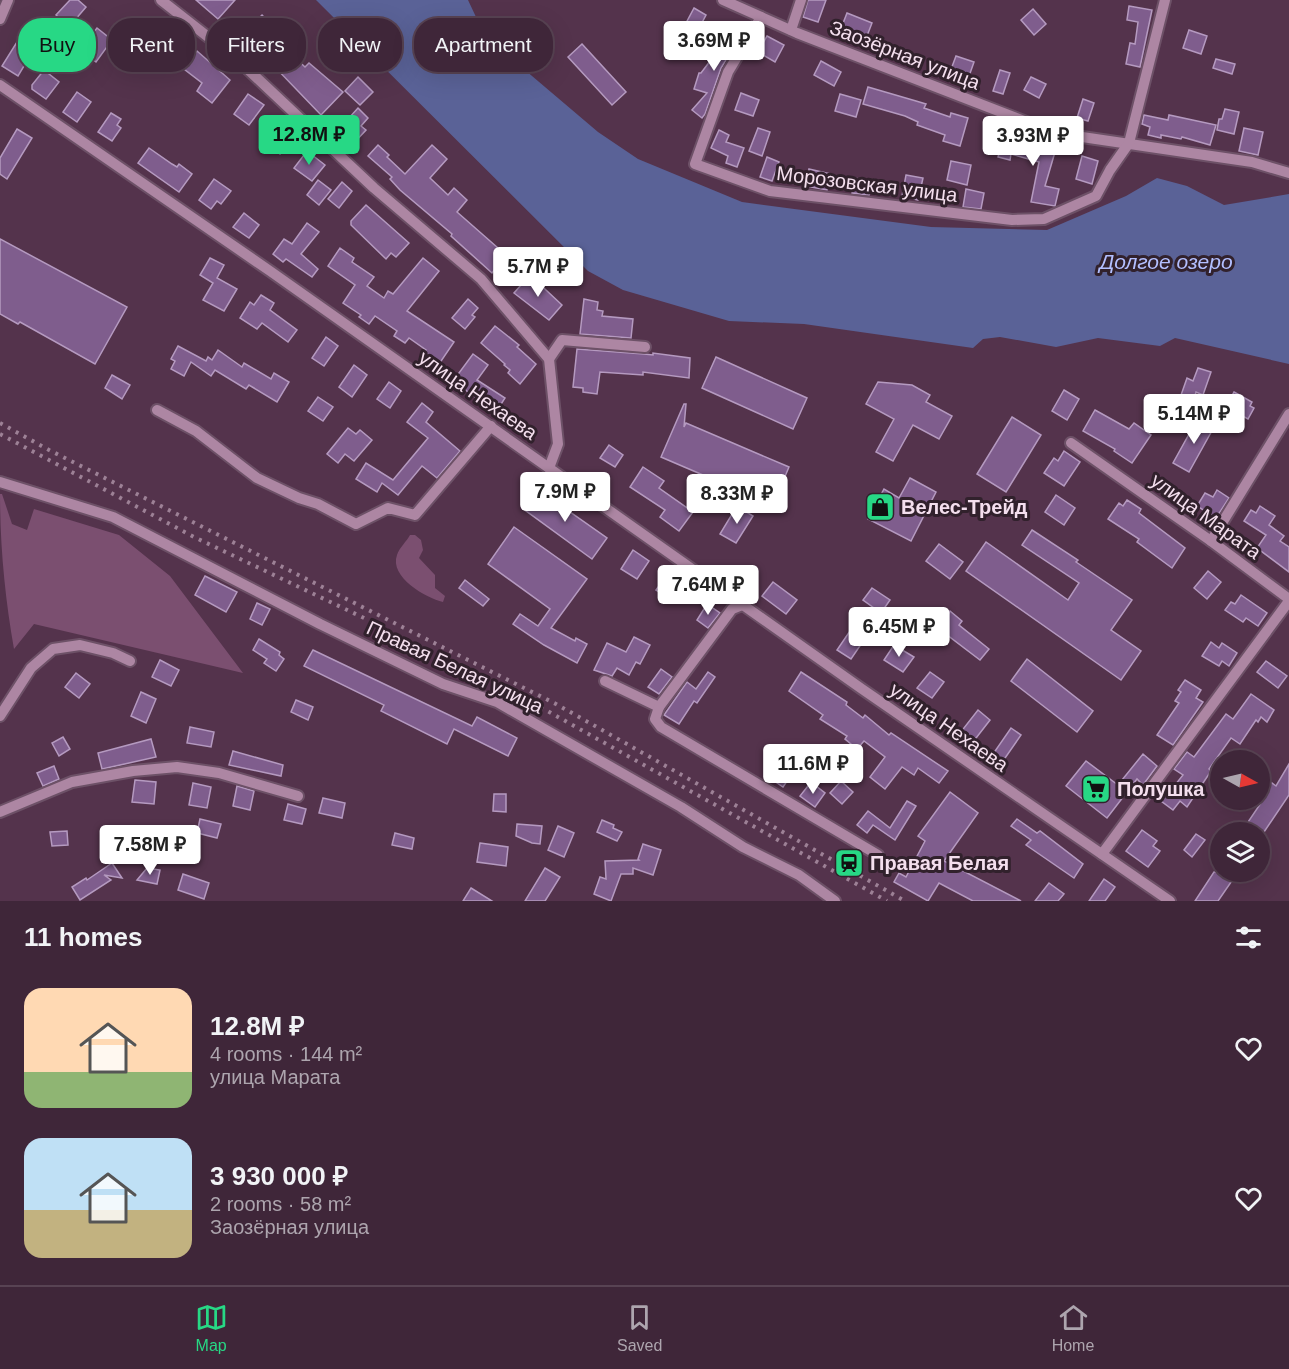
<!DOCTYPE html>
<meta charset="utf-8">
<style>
body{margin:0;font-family:Helvetica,sans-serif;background:#4a3244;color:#f1f3f6;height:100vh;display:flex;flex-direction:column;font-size:22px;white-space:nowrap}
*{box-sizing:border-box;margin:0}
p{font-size:20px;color:#ada5ae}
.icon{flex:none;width:33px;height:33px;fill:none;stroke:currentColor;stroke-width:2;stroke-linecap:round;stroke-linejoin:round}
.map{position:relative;height:901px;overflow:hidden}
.panel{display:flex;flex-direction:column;background:#3f2639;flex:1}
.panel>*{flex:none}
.guide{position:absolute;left:18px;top:18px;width:600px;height:54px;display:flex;gap:12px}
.needle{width:39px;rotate:98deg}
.buttons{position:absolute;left:1210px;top:750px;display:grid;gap:12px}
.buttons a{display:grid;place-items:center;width:60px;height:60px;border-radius:50%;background:#3f2639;box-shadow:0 6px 24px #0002,0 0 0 2px #584353;font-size:30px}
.price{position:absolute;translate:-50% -51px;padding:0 14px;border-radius:6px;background:#fff;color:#222;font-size:20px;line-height:39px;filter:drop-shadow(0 2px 3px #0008)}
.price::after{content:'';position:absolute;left:50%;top:36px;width:18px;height:14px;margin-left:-9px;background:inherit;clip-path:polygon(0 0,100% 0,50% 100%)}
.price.on{background:#27d885;color:#111}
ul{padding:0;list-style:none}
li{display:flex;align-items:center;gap:18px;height:150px;padding:0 24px}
li span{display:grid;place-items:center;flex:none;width:168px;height:120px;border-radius:18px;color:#555}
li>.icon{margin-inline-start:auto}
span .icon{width:72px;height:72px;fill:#fffc;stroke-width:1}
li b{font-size:26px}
h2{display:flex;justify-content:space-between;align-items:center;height:72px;padding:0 24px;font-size:26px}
.chip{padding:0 21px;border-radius:24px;background:#3f2639;box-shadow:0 6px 24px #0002,0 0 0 2px #584353;font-size:21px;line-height:54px}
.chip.on{background:#27d885;color:#111}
.tabs{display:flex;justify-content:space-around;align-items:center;height:84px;border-top:2px solid #584353;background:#3f2639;font-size:16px;color:#ada5ae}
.tabs a{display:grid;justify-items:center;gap:3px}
.tabs .on{color:#27d885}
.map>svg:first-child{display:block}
.green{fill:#7b4f70}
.water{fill:#5a6297}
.building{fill:#7f5d8d;stroke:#b59ac0;stroke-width:1.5}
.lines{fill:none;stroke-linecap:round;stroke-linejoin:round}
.minor-casing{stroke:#6d5167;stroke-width:14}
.minor{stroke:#ad86a3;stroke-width:10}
.rail{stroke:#9d8196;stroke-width:4;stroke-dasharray:3 6;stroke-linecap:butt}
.labels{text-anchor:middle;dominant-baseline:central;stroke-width:6;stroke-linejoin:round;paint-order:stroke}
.street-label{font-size:20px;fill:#f4dfee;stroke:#31212c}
.poi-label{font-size:20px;font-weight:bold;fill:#f4dfee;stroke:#31212c;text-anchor:start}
.water-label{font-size:21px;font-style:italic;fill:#b3bfff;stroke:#31212c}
</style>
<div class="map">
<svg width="1289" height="901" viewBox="0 0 1289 901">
<rect width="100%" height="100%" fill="#54334c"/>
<g class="green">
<path d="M0 494H2L12 524 27 530 34 509 119 535 170 576 243 673 34 624 14 649C5 598 0 546 0 494Z"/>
<path d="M410 535H415L421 540 423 550 419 558 435 575V588L445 596 443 602C426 598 389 577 397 555 399 548 407 541 410 535Z"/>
</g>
<polygon class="water" points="316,0 468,0 476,17 512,59 598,132 638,159 742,202 931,227 1047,230 1126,196 1157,178 1187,186 1224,205 1289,194 1289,364 1175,338 1160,346 1098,338 1056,347 1000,337 983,339 973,348 804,324 729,321 623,290 588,271"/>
<g class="building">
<polygon points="70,0 78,0 86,7 69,27 56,15"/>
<polygon points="196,0 235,0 218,19"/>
<polygon points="808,0 826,0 818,22 803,17"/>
<polygon points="1129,6 1152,10 1140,67 1126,64 1130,43 1135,44 1138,22 1127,20"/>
<polygon points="694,8 706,15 697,32 685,25"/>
<polygon points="1033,9 1046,24 1034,35 1021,20"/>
<polygon points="847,13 872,23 865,41 840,31"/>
<polygon points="262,15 275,29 270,34 305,67 309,63 343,92 321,115 272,64 269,67 234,33 246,20 252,25"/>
<polygon points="735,27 743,32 721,68 705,114 702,118 692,110 707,93 694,89 699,73 701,73 723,44 724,45"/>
<polygon points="97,28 112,40 96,62 80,50"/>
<polygon points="157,28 166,34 169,30 178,36 156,66 148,59 155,48 147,42"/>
<polygon points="1189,30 1207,36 1201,54 1183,48"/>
<polygon points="767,36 784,45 775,62 758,52"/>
<polygon points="17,42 33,51 18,76 2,66"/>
<polygon points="582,44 626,92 612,105 568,57"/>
<polygon points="197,51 230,80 212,103 197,91 202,83 184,69"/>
<polygon points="956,56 974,62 968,79 950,72"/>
<polygon points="1216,59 1235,64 1232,74 1213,68"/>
<polygon points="821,61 841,72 834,86 814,75"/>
<polygon points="44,70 59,82 46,99 32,89 32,85"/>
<polygon points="1000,70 1010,73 1003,94 993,91"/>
<polygon points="358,77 373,92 360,105 345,91"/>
<polygon points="1031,77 1046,84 1039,98 1024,90"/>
<polygon points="868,87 916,101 926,104 924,108 950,117 951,113 968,118 960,146 943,141 945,135 917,125 918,122 905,116 863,104"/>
<polygon points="77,92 91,102 77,122 63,112"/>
<polygon points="741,93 759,100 753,116 735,110"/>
<polygon points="248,94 264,105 249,125 234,114"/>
<polygon points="840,94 861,100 856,117 835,111"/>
<polygon points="1083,99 1094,103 1088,121 1077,118"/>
<polygon points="358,108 368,118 361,126 366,130 353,144 338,130"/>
<polygon points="1225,109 1239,112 1234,134 1217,130 1219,119 1222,119"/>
<polygon points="111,113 121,119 117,125 121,128 112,141 98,132"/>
<polygon points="1144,115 1168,120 1169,115 1216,125 1210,145 1182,137 1181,139 1161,135 1161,138 1148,135 1150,127 1142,124"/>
<polygon points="284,125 296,135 280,154 264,140 275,126 280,130"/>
<polygon points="758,128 770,132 762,156 749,151"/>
<polygon points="1244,128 1263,132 1258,155 1239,151"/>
<polygon points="17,129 32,138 7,179 0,174 0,158"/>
<polygon points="719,130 729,135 726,142 744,148 737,167 726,163 728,156 711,148"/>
<polygon points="1004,135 1034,143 1033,145 1055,152 1045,186 1059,189 1055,206 1031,202 1039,162 1011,154 1010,160 998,157"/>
<polygon points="378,145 389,155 387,157 405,174 432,145 447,159 430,178 448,195 454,188 467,200 457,212 506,255 492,273 451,236 452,234 400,190 390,179 392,177 368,156"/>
<polygon points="149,148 172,164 177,167 179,164 192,174 179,192 138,163"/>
<polygon points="307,151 325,165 312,181 294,168"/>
<polygon points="1082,156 1098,161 1092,184 1076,179"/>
<polygon points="767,157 779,162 772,181 760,177"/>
<polygon points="951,161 971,165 967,185 947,180"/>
<polygon points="809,169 831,174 827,190 805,186"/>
<polygon points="906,175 923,178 918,200 902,196"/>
<polygon points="854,178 871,181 869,195 852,193"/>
<polygon points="214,179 231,191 221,204 217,201 211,209 199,200"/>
<polygon points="318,180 331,190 319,205 307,195"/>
<polygon points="342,182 352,191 339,208 328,199"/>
<polygon points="966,189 984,193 981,209 963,207"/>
<polygon points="366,205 409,243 396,257 391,253 386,259 351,225 351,221"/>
<polygon points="244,213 259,225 249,238 233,227"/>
<polygon points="307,223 319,232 301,254 318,269 312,277 286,259 283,262 273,254 284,239 292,244"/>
<polygon points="0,239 127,307 95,364 20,322 18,324 0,314"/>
<polygon points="340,248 354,258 352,262 374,277 367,286 384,298 388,291 393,294 423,258 439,271 407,311 454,342 435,370 420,360 426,350 409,338 405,343 394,336 397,331 375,316 369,324 359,317 361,315 343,303 355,285 328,266"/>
<polygon points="210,258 224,265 217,278 237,289 224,311 203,300 213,283 200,275"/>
<polygon points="530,275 562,305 549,320 514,293"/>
<polygon points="261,295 274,303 270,310 297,330 288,342 262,323 257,329 240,318 250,302 254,305"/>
<polygon points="468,299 478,308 472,315 475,317 465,329 452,318"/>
<polygon points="584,299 598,302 597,310 603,311 602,316 633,319 631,338 580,334"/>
<polygon points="495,326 519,345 517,347 536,364 520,384 508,373 510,370 504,365 505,364 481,343"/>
<polygon points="326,337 338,346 324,366 312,358"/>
<polygon points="178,346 206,361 208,357 212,360 218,350 242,367 244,363 271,379 274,373 289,382 277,402 249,385 246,389 215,370 211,376 191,362 184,376 171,369 175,361 171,359"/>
<polygon points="577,349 644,354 653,355 653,353 690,358 689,378 643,372 643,375 600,372 597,394 583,392 583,388 573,387"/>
<polygon points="473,354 488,365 477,380 505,398 496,412 453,381"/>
<polygon points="716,357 807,398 793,429 702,388"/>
<polygon points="354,365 367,375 352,397 339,387"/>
<polygon points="1198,368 1211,372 1203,395 1196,392 1193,403 1180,398 1187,378 1193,381"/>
<polygon points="112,375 130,385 122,399 105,388"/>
<polygon points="389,382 401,391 390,408 377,399"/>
<polygon points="878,382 912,385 930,395 926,402 952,416 939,439 913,425 893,461 876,452 894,419 866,404"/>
<polygon points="1064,390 1079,399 1067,420 1052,411"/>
<polygon points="1234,392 1252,402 1250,406 1254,408 1248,419 1226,407"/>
<polygon points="318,397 333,407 323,421 308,411"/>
<polygon points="422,403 433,412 426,422 460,451 437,478 422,466 398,495 382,483 377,492 356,479 366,463 393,480 428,438 407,422"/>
<polygon points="684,404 686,404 684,427 686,423 789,467 773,505 661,457"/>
<polygon points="1095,410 1129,429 1134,423 1151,435 1132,463 1114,451 1115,449 1083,431"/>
<polygon points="1012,417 1041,435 1006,492 977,474"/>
<polygon points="1198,418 1214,427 1189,472 1173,463"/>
<polygon points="348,428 356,434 360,430 372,440 354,461 345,454 338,463 327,454"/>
<polygon points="609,445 623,455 615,467 600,458"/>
<polygon points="1064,451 1080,462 1064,486 1044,473 1054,458 1058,461"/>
<polygon points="643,467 664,481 659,488 693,512 679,531 660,517 665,510 630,487"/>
<polygon points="910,478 936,492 911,541 868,519 884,489 899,498"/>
<polygon points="536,488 607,538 592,559 522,508"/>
<polygon points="1217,490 1229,498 1216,518 1197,506 1205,493 1213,497"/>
<polygon points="1056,495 1075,508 1064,525 1045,512"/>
<polygon points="1127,500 1141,509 1139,513 1185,548 1172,568 1137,542 1139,539 1108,519 1119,503 1123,506"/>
<polygon points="737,506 753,516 736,543 720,534"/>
<polygon points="1260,506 1275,516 1269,525 1284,536 1280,541 1289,547 1289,572 1257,548 1266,535 1244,521 1251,510 1256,513"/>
<polygon points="514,527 587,579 551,628 575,641 576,638 587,644 577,663 544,645 513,624 520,614 538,626 550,609 488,564"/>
<polygon points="1032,530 1078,560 1076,562 1132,600 1111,630 1141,651 1121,680 966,571 986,542 1068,600 1079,583 1022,545"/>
<polygon points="939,544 963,562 950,579 926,561"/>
<polygon points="633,550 649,561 637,579 621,569"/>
<polygon points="1208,571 1221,582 1207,599 1194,588"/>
<polygon points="668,573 684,585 675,598 668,593 665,596 656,590"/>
<polygon points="205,576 237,592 226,612 195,595"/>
<polygon points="465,580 489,599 483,606 459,588"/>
<polygon points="773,582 797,600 786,614 762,596"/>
<polygon points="872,588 890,600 881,613 863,600"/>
<polygon points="1241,595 1267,613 1258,626 1246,618 1243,622 1225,610 1231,602 1235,604"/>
<polygon points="257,603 270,609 262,625 250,619"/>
<polygon points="707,604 720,613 708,628 697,620"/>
<polygon points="950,611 962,621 959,625 989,649 980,660 938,628"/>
<polygon points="850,631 864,640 851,659 837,650"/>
<polygon points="634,637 650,645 640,664 636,662 629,675 617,668 612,676 594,670 607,643 626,652"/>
<polygon points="259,639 280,652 279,655 284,659 276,671 264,663 267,659 253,650"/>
<polygon points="1211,642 1219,648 1222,643 1237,653 1229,666 1222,661 1219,666 1202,656"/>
<polygon points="894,645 914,657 903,672 884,660"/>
<polygon points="313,650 472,726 477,717 517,738 508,756 454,729 447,744 381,711 384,705 304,666"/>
<polygon points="1027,659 1093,711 1077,732 1011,681"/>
<polygon points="160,660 179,670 171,686 152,677"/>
<polygon points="1266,661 1287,676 1278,688 1257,672"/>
<polygon points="661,669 672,677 659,694 648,687"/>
<polygon points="708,672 715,677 697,703 694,701 679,724 664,715 687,682 696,689"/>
<polygon points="801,672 847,702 846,705 863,718 865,715 889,735 891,733 948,771 939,783 918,768 914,775 902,767 885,789 870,777 885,757 864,741 857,749 845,739 847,736 820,719 823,715 789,691"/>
<polygon points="930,672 944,682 932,698 917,688"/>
<polygon points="76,673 90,684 79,698 65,687"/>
<polygon points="1185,680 1201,690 1196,698 1203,702 1173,745 1157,735 1179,703 1175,701 1181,692 1178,690"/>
<polygon points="141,692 156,699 146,723 131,716"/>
<polygon points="1251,694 1274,710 1267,722 1261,717 1258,722 1256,720 1240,744 1231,738 1209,769 1211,771 1187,807 1180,801 1173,810 1157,798 1163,790 1168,794 1183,775 1174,769 1187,752 1194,757 1226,714 1233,719"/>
<polygon points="296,700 313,707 308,720 291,712"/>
<polygon points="978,710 990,720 973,742 960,733"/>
<polygon points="190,727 214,732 211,747 187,743"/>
<polygon points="1011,728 1021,735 1003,761 993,754"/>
<polygon points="63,737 70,749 59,756 52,743"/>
<polygon points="151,739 156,757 102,769 98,753"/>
<polygon points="233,751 283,765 281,776 229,765"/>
<polygon points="1143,754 1157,766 1143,785 1137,779 1107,818 1066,786 1086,761 1118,785"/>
<polygon points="781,756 797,767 783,787 767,776"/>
<polygon points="1289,764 1289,795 1264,832 1251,832 1244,828 1265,797 1260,793 1260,774 1276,786"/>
<polygon points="54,766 59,779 43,786 37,773"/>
<polygon points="135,780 156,782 154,804 132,802"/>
<polygon points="841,781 853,792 842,804 830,793"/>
<polygon points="811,782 825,793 815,807 800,796"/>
<polygon points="193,783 211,787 207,808 189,805"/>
<polygon points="237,786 254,791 250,810 233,806"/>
<polygon points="950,792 978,813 944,861 1021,901 973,901 939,883 928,901 894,882 899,873 906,877 925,841 918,836"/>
<polygon points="494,794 506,794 506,812 493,811"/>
<polygon points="323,798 345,803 342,818 319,813"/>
<polygon points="907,801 916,806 895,840 873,825 867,833 857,825 868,811 890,828"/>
<polygon points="288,804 306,809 302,824 284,820"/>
<polygon points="200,819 221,824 217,838 197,833"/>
<polygon points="1017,819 1037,833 1040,831 1083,864 1074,878 1026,845 1031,840 1011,826"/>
<polygon points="602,820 614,825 613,828 622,832 617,841 597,832"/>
<polygon points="517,824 542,826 540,844 532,843 516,836"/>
<polygon points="558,826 574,833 564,857 548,850"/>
<polygon points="1142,830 1157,841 1153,846 1160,851 1148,867 1126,851"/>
<polygon points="67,831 68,845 52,846 50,832"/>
<polygon points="395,833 414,838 412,849 392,845"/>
<polygon points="1196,834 1205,840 1192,857 1184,850"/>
<polygon points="480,843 508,847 506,866 477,862"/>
<polygon points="643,844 661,850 653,875 633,868 633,874 621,874 611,901 594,894 600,877 606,879 605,861 639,860 638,859"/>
<polygon points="112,863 122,878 104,875 111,880 80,900 72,887 86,878 87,880"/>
<polygon points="147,868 160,870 157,884 137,880"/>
<polygon points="545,868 560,877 545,901 525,901"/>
<polygon points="1214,872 1238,872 1218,901 1195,901"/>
<polygon points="183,874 209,883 204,899 178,890"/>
<polygon points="1104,879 1115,887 1105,901 1089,901"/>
<polygon points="1049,883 1064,894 1058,901 1035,901"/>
<polygon points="471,888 492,901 463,901"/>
</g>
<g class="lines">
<g class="minor-casing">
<g id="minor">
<polyline points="161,0 240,62 374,188 481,279 549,359 558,444 549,468"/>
<polyline points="723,0 797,33 1055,133 1252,162 1289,173"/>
<polyline points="761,17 728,72 695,164 770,191 1012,220 1044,219 1096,196 1110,170 1129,143 1165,0"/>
<polyline points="0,19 8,0"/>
<polyline points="791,30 801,0"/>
<polyline points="0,85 270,271 862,689 1170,901"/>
<polyline points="549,359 562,340 645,347"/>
<polyline points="157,410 196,431 257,478 299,498 318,504 356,524 388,508 415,515 491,426"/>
<polyline points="1071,443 1211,541 1289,599"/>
<polyline points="0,482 113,517 320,624 443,684 497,702 681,807 743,847 799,875 835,901"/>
<polyline points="1211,541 1289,414"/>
<polyline points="605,681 659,707 732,609 742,605"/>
<polyline points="659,707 655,719 661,727 878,855"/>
<polyline points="0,716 31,668 53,649 80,645 113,653 130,661"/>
<polyline points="0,812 72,782 133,771 177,767 219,773 298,796"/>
<polyline points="1102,854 1289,601"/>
</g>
</g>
<use href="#minor" class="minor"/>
<g class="rail">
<polyline points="0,423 49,450 556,704 905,901"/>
<polyline points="0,434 194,537 383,627"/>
<polyline points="517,694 887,901"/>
</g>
</g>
<defs>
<g id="shop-square" transform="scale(1.5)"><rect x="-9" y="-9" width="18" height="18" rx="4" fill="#27d885" stroke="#31212c"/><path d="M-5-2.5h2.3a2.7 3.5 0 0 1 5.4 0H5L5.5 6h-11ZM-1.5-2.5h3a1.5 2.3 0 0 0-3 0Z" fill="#111"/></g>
<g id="supermarket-square" transform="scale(1.5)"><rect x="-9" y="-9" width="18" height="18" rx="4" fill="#27d885" stroke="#31212c"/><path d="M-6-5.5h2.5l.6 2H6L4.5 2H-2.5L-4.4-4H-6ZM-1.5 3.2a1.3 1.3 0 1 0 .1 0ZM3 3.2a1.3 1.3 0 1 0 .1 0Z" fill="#111"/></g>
<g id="station-square" transform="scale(1.5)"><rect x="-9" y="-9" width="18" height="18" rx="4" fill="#27d885" stroke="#31212c"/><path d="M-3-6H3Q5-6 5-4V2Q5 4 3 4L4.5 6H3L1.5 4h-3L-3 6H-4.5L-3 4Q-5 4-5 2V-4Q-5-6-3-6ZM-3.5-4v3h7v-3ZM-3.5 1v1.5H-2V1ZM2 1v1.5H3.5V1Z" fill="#111"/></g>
</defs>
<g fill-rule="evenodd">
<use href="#shop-square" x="880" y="507"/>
<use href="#supermarket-square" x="1096" y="789"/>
<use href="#station-square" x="849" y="863"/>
</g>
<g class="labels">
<g class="street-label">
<text transform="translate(905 55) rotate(21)">Заозёрная улица</text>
<text transform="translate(867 184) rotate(7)">Морозовская улица</text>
<text transform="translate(478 395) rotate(35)">улица Нехаева</text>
<text transform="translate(1206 516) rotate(36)">улица Марата</text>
<text transform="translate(455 667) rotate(25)">Правая Белая улица</text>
<text transform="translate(949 727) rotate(35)">улица Нехаева</text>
</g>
<g class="poi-label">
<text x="901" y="507">Велес-Трейд</text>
<text x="1117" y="789">Полушка</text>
<text x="870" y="863">Правая Белая</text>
</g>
<g class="water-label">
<text x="1166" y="261">Долгое озеро</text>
</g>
</g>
</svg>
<div class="buttons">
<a><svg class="needle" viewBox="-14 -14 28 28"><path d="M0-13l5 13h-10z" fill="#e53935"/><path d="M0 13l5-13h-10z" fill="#ada5ae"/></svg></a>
<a><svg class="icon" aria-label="layers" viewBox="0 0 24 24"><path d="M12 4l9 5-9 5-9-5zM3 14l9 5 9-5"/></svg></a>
</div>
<b class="price" style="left:714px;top:72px">3.69M ₽</b>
<b class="price on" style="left:309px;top:166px">12.8M ₽</b>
<b class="price" style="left:1033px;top:167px">3.93M ₽</b>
<b class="price" style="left:538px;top:298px">5.7M ₽</b>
<b class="price" style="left:1194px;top:445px">5.14M ₽</b>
<b class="price" style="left:565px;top:523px">7.9M ₽</b>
<b class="price" style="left:737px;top:525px">8.33M ₽</b>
<b class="price" style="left:708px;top:616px">7.64M ₽</b>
<b class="price" style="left:899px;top:658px">6.45M ₽</b>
<b class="price" style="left:813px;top:795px">11.6M ₽</b>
<b class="price" style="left:150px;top:876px">7.58M ₽</b>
<div class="guide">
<a class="chip on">Buy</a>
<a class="chip">Rent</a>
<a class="chip">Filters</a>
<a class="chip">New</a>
<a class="chip">Apartment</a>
</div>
</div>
<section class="panel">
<h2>11 homes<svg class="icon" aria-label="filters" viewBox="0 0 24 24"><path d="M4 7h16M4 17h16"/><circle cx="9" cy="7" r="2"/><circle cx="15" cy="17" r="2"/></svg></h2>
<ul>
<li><span style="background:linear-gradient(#ffd9b3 70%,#8fb573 0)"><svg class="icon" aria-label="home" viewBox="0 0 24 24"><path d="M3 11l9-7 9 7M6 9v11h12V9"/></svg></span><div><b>12.8M ₽</b><p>4 rooms · 144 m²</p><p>улица Марата</p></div><svg class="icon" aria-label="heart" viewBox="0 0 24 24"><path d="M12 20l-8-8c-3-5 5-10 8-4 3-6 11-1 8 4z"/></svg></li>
<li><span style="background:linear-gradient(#bfe0f5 60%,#c2b280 0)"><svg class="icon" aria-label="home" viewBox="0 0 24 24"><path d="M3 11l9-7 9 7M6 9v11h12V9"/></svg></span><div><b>3 930 000 ₽</b><p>2 rooms · 58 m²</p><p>Заозёрная улица</p></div><svg class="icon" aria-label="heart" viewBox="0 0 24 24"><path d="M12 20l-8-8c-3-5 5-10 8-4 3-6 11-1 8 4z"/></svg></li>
</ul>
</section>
<nav class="tabs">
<a class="on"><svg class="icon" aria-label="map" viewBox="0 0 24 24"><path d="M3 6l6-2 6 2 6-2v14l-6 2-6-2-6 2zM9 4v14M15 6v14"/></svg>Map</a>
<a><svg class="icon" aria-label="saved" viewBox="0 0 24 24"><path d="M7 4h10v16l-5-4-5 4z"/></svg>Saved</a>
<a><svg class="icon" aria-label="home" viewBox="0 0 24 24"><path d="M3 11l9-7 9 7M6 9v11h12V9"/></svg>Home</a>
</nav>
